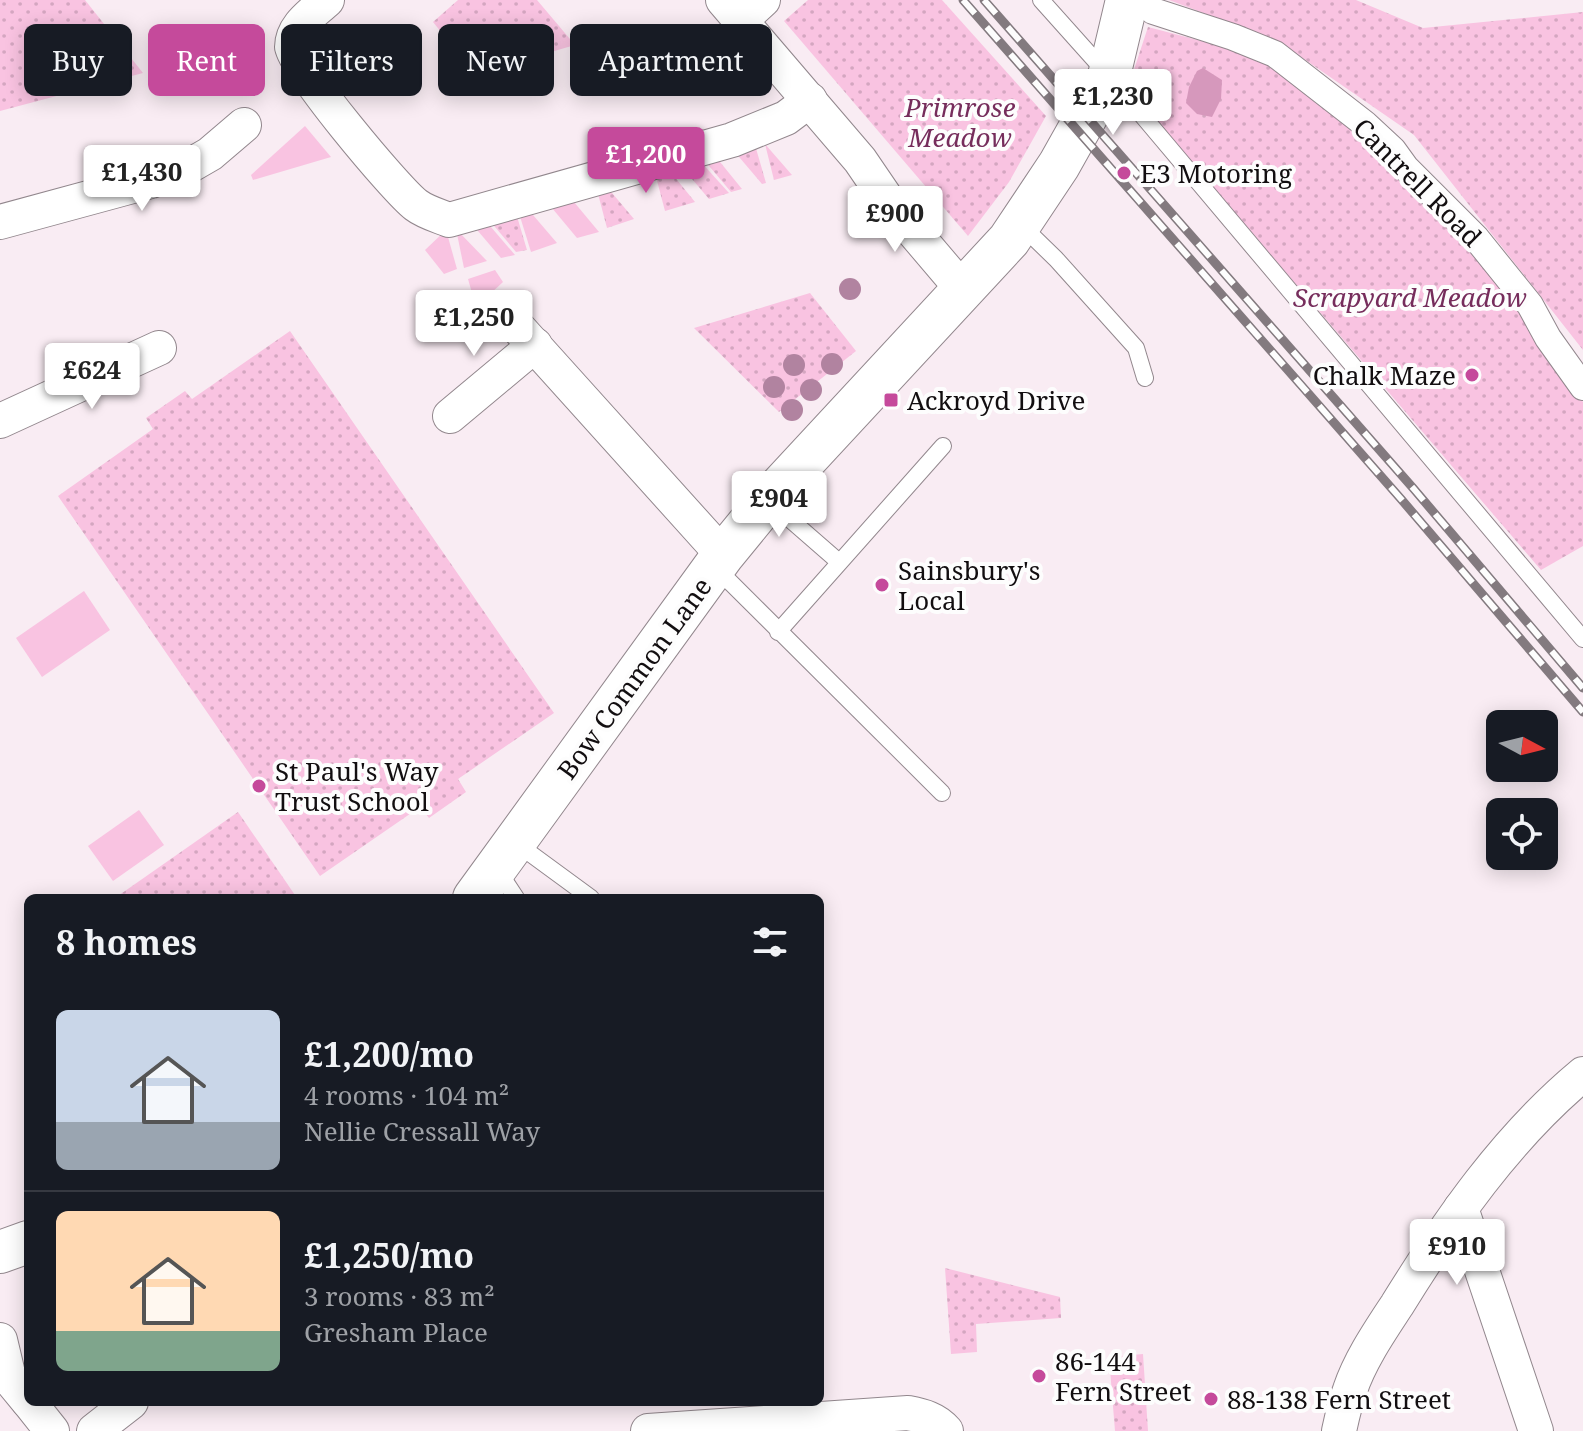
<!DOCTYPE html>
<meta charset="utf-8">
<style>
body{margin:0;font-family:"Noto Serif",serif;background:#20242c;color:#f1f3f6;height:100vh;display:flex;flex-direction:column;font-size:30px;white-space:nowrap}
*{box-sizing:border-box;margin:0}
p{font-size:26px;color:#9ea1a6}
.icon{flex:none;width:44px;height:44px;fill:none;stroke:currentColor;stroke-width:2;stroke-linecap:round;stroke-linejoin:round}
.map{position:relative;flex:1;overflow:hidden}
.panel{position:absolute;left:24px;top:894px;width:800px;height:512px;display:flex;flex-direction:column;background:#171b24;border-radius:12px;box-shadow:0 4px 20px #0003}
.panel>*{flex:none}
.hud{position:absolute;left:24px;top:24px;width:800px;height:72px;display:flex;gap:16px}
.needle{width:52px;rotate:97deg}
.buttons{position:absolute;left:1486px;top:710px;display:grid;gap:16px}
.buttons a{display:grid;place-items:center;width:72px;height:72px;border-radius:12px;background:#171b24;box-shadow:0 4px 20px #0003;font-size:40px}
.price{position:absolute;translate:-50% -68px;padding:0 18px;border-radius:8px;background:#fff;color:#222;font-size:26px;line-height:52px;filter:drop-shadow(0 2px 4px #0008)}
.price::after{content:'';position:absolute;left:50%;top:48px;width:24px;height:18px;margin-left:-12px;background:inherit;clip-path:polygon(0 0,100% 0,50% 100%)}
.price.selected{background:#c54a9b;color:#fff}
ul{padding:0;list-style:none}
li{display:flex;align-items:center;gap:24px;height:200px;padding:0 32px}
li+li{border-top:2px solid #363941}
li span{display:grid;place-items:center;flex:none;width:224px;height:160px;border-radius:12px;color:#555}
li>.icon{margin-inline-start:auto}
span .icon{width:96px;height:96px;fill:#fffc;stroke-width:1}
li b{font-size:34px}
h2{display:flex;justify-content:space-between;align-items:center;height:96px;padding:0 32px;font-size:34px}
.pill{padding:0 28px;border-radius:12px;background:#171b24;box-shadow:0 4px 20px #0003;font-size:28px;line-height:72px}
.pill.selected{background:#c54a9b;color:#fff}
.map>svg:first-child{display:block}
.grass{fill:#f9c3e1}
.park{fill:url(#park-dots)}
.water{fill:#d698bc}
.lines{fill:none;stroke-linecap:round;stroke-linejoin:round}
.service-casing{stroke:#92878d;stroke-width:18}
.pedestrian-casing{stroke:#92878d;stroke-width:28}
.minor-casing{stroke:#92878d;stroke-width:36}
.tertiary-casing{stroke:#92878d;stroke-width:44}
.service{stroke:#fff;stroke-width:16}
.pedestrian{stroke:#fff;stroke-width:26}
.minor{stroke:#fff;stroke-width:34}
.tertiary{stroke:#fff;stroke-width:42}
.rail-casing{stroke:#837a7f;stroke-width:9}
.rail{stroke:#fdfdfd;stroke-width:6;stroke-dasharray:18;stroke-linecap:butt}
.tree{fill:#b183a0}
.poi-dot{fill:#c54a9b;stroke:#fdfdfd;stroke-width:3}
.labels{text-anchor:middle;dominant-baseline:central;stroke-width:8;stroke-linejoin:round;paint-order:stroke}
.park-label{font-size:26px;font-style:italic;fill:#762d5c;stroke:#fdfdfd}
.poi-label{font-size:26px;fill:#120e10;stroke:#fdfdfd;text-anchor:start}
.street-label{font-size:26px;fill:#120e10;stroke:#fdfdfd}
</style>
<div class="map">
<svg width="1583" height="1431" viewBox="0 0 1583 1431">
<defs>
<pattern id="park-dots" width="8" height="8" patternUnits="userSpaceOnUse" patternTransform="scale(2)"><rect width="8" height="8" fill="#f9c3e1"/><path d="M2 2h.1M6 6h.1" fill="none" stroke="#d4a6c0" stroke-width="1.8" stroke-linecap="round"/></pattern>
</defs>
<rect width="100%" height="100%" fill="#f9ecf3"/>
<g class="grass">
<polygon points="305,126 331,157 253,180 251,175"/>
<polygon points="569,196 599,232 577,238 547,202"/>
<polygon points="527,208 557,243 531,252 518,210"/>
<polygon points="485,220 515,255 501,258 472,224"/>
<polygon points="456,229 487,261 464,268"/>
<polygon points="446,230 457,269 444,274 425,250"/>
<polygon points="495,270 503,282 476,307 468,279"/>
<polygon points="84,591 110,630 42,677 16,638"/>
<polygon points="139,810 164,845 113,881 88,846"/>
</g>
<g class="park">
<polygon points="0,0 85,0 143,73 0,111"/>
<polygon points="458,0 537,0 575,45 475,74 433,22"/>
<polygon points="808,0 942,0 1046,116 1009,182 968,236 784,21"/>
<polygon points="1169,0 1356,0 1423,28 1583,12 1583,350 1414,135 1278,41"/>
<polygon points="1148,27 1266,58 1383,155 1474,250 1521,310 1558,370 1583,402 1583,546 1541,570 1131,92 1128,88"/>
<polygon points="765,144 792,175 774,180"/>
<polygon points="755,145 766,183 762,184 734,151"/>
<polygon points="716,157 742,189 731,192 704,160"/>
<polygon points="700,161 729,193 709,199 681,166"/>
<polygon points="669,170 695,202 665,211 655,173"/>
<polygon points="607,187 634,219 607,228 597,190"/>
<polygon points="516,213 527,250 516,252 490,221"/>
<polygon points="810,293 856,351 779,412 694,328"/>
<polygon points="290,331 554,713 458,779 466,792 429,818 420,807 320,876 58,496 153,429 146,418 185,391 192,399"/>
<polygon points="238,812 297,898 115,898"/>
<polygon points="945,1268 1060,1297 1061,1318 976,1324 977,1352 951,1354"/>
<polygon points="1143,1354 1148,1431 1115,1431 1109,1357"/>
</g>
<polygon class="water" points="1203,68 1222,80 1221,99 1212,117 1197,114 1186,103 1189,87 1197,71"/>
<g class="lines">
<g class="service-casing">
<g id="service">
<polyline points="1041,0 1109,76 1583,639"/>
<polyline points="1021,225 1056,259 1136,348 1145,378"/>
<polyline points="769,501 839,562"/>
<polyline points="716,568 942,793"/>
<polyline points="778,632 943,446"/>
<polyline points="516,843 591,898"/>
<polyline points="497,869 516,898"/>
</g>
</g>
<g class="pedestrian-casing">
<polyline id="pedestrian" points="1153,11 1233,37 1275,54 1365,124 1393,150 1406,168 1476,238 1530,305 1548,338 1583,387"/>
</g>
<g class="minor-casing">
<g id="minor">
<path d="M327 0C313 13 292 26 292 47 292 65 396 190 416 205 425 212 439 216 449 220L732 140 786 118 810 100"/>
<polyline points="723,0 860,160 890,204 964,291"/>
<polyline points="741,20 763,0"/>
<polyline points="0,222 151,181 184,169 210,154 244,125"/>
<polyline points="513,322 723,555"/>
<polyline points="450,416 535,345"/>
<polyline points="0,421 159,348"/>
<polyline points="1461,1208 1536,1431"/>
<polyline points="0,1340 9,1378 28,1401"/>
<polyline points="29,1402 52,1431"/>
<polyline points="94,1431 131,1402"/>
<path d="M648 1431 908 1413C923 1416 936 1419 946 1431"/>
<path d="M1339 1431C1342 1417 1345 1403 1350 1390 1360 1360 1380 1331 1397 1305 1449 1221 1506 1138 1583 1074"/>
</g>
</g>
<g class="tertiary-casing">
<g id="tertiary">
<polyline points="474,898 723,555 768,500 1009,240 1059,165 1109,76 1127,0"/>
<polyline points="0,1252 28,1242"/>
</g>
</g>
<use href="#service" class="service"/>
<use href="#pedestrian" class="pedestrian"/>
<use href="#minor" class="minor"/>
<use href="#tertiary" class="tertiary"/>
<g class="rail-casing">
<g id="rail">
<polyline points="963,0 1401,499 1583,712"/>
<polyline points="984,0 1413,488 1583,688"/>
</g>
</g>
<use href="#rail" class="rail"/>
</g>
<g class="tree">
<circle cx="850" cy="289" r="11"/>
<circle cx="832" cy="364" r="11"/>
<circle cx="794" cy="365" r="11"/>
<circle cx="774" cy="387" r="11"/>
<circle cx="811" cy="390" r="11"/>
<circle cx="792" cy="410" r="11"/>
</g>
<g class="poi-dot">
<circle cx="1124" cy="173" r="8"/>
<circle cx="1472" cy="375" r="8"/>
<rect x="883" y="392" width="16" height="16" rx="4"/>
<circle cx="882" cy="585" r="8"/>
<circle cx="259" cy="786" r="8"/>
<circle cx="1039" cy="1376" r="8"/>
<circle cx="1211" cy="1399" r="8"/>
</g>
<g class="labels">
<g class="park-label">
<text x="960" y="107">Primrose<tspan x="960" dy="30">Meadow</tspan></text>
<text x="1410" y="297">Scrapyard Meadow</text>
</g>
<g class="poi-label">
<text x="1140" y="173">E3 Motoring</text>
<text x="1456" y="375" text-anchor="end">Chalk Maze</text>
<text x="907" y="400">Ackroyd Drive</text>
<text x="898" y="570">Sainsbury's<tspan x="898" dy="30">Local</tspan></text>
<text x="275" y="771">St Paul's Way<tspan x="275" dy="30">Trust School</tspan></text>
<text x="1055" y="1361">86-144<tspan x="1055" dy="30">Fern Street</tspan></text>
<text x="1227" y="1399">88-138 Fern Street</text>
</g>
<g class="street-label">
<text transform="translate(1418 182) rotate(45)">Cantrell Road</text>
<text transform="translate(634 678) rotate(-54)">Bow Common Lane</text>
</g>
</g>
</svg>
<div class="buttons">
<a><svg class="needle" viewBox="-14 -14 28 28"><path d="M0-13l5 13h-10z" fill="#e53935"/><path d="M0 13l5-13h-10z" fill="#9ea1a6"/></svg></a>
<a><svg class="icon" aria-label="locate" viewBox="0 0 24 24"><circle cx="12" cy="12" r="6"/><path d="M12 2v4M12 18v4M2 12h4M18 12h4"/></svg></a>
</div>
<b class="price" style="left:1113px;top:137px">£1,230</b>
<b class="price selected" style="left:646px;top:195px">£1,200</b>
<b class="price" style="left:142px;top:213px">£1,430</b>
<b class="price" style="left:895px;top:254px">£900</b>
<b class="price" style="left:474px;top:358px">£1,250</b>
<b class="price" style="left:92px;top:411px">£624</b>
<b class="price" style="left:779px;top:539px">£904</b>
<b class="price" style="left:1457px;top:1287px">£910</b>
<div class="hud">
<a class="pill">Buy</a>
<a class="pill selected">Rent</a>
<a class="pill">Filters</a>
<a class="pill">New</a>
<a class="pill">Apartment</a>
</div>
<section class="panel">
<h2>8 homes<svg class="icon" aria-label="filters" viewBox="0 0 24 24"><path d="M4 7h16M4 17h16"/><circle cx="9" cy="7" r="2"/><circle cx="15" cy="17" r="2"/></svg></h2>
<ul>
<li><span style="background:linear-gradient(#c9d6e8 70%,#9aa5b1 0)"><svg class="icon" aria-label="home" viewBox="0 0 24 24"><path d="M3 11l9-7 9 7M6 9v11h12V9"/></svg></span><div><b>£1,200/mo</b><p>4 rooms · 104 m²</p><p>Nellie Cressall Way</p></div></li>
<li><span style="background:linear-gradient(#ffd9b3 75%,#7fa58c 0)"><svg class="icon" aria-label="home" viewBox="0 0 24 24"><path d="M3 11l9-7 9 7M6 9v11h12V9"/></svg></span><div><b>£1,250/mo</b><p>3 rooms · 83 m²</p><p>Gresham Place</p></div></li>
</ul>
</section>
</div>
